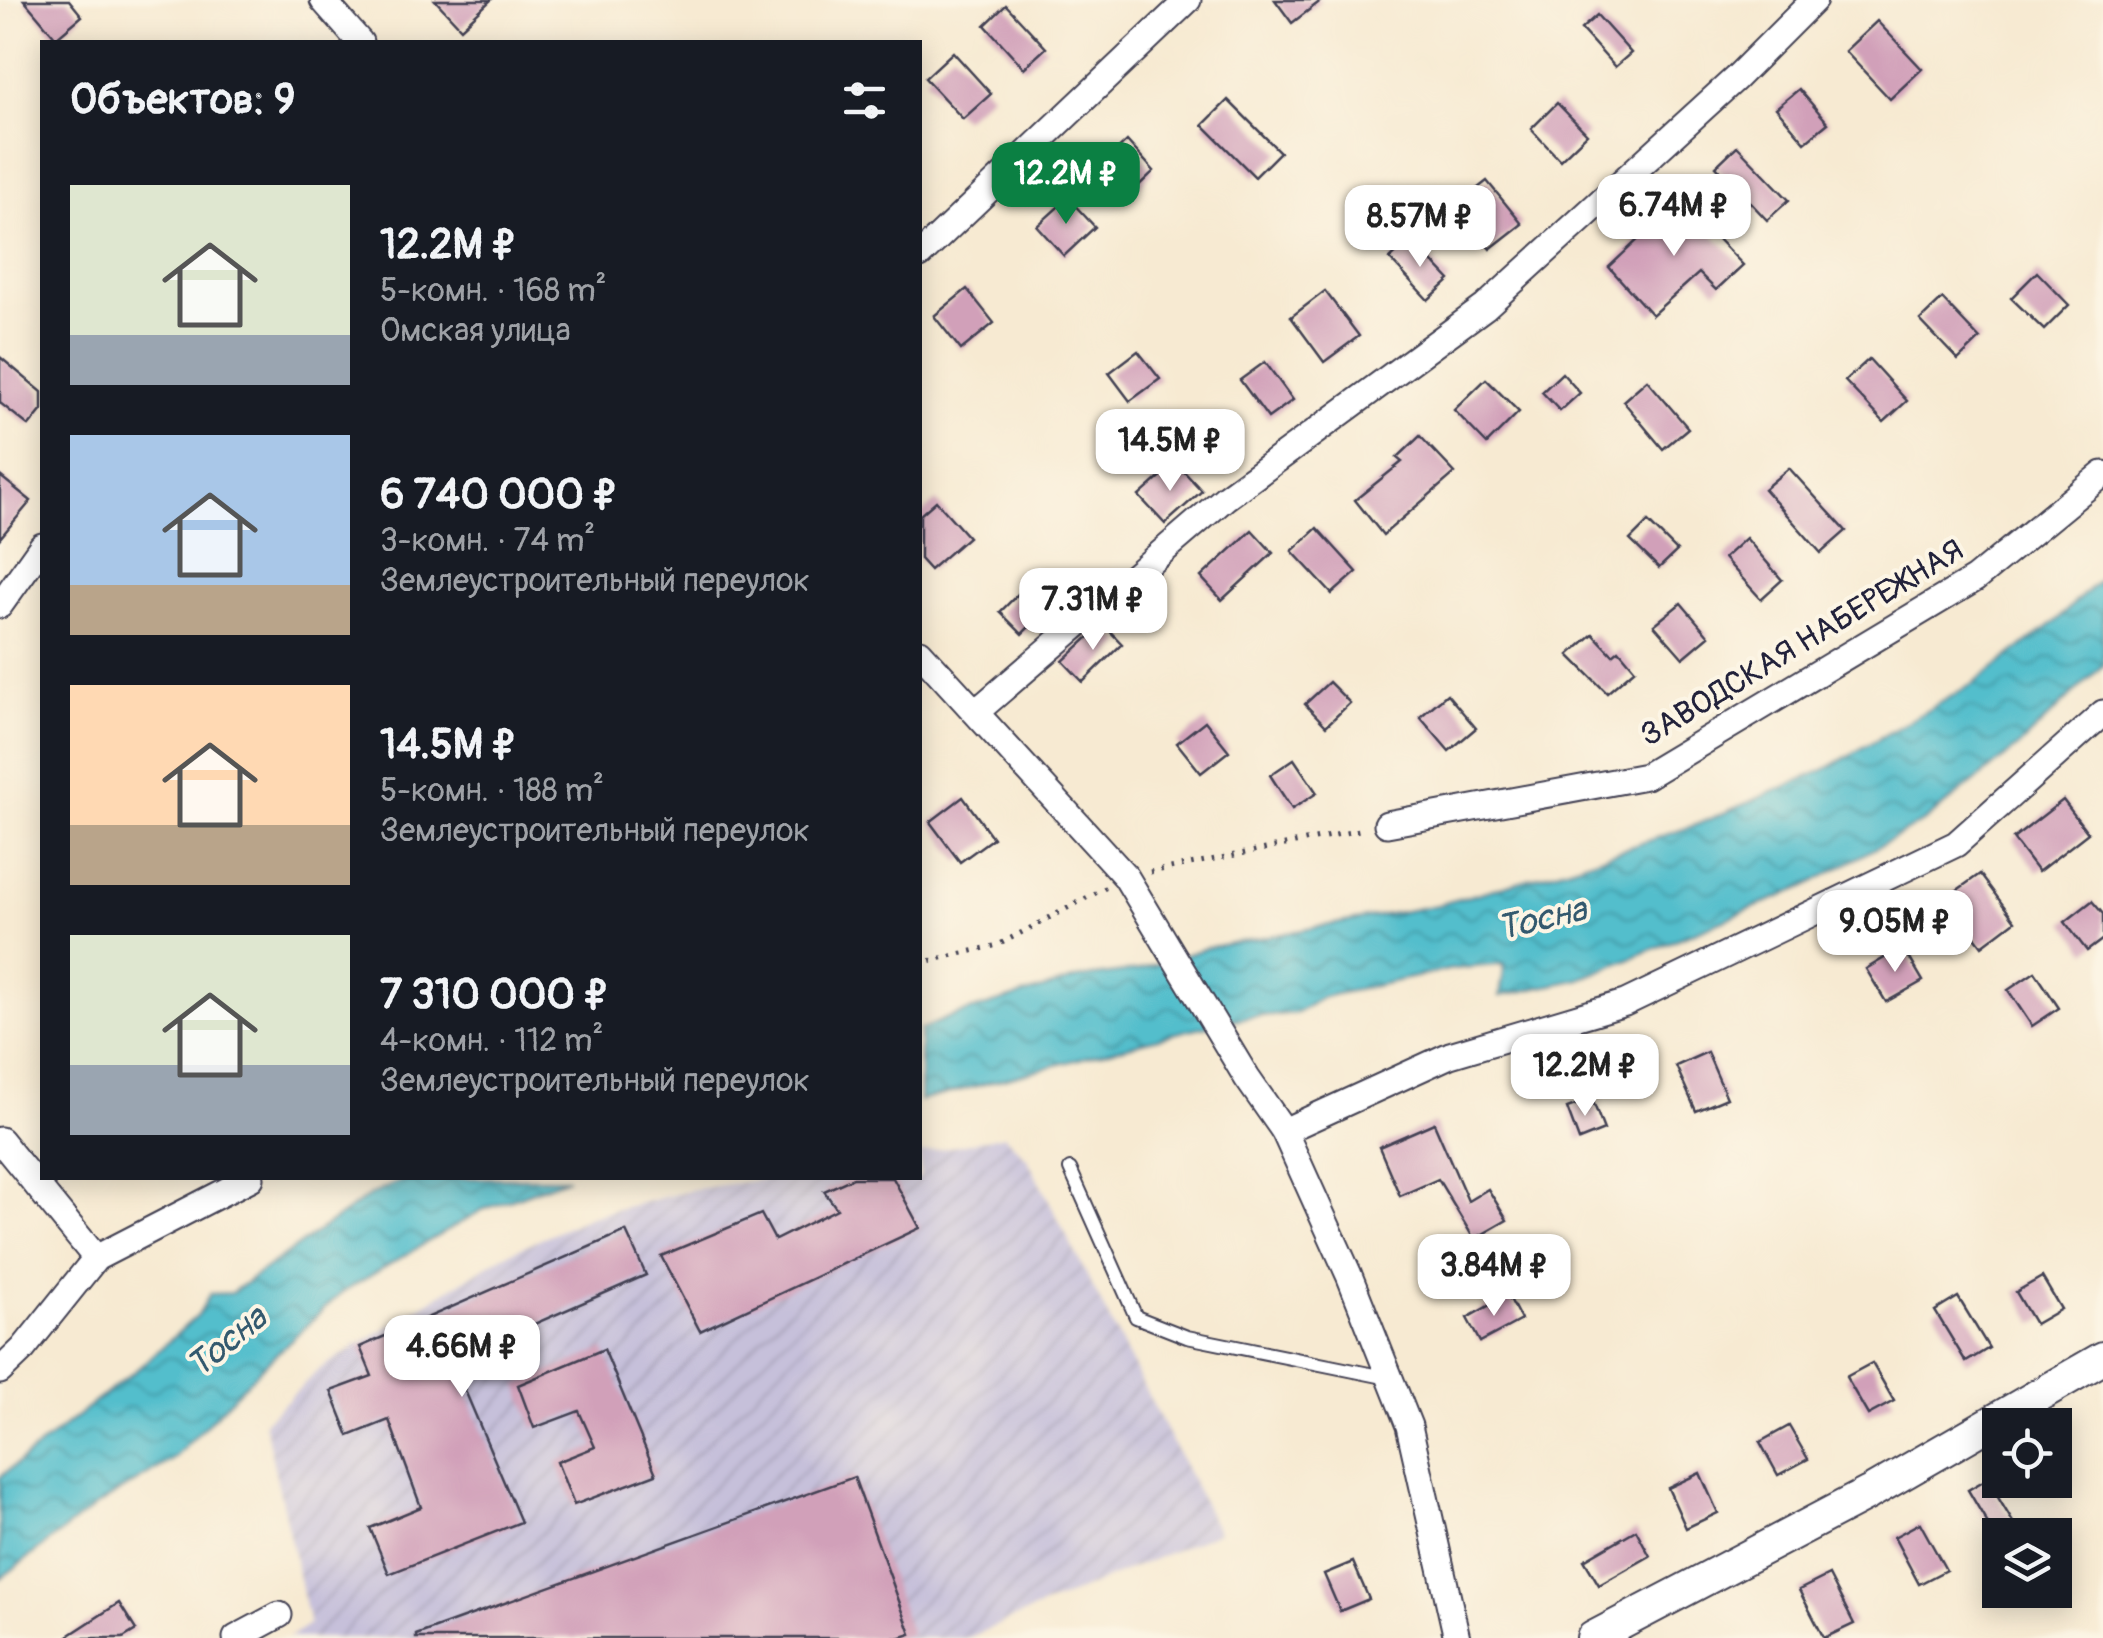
<!DOCTYPE html>
<html lang="ru">
<meta charset="utf-8">
<style>
body{margin:0;font-family:Pangolin,sans-serif;background:#242831;color:#f1f3f6;height:100vh;display:flex;flex-direction:column;font-size:38px;white-space:nowrap}
*{box-sizing:border-box;margin:0}
p{font-size:32px;color:#9ea1a6}
.icon{flex:none;width:55px;height:55px;fill:none;stroke:currentColor;stroke-width:2;stroke-linecap:round;stroke-linejoin:round}
.map{position:relative;flex:1;overflow:hidden}
.drawer{position:absolute;left:40px;top:40px;width:882px;height:1140px;display:flex;flex-direction:column;background:#171b24;border-radius:0px;box-shadow:0 5px 25px #0003}
.drawer>*{flex:none}
.fabs{position:absolute;left:1982px;top:1408px;display:grid;gap:20px}
.fabs a{display:grid;place-items:center;width:90px;height:90px;border-radius:0px;background:#171b24;box-shadow:0 5px 25px #0003;font-size:50px}
.price{position:absolute;translate:-50% -85px;padding:0 22px;border-radius:20px;background:#fff;color:#222;font-size:32px;line-height:65px;filter:drop-shadow(0 2px 5px #0008)}
.price::after{content:'';position:absolute;left:50%;top:60px;width:30px;height:22px;margin-left:-15px;background:inherit;clip-path:polygon(0 0,100% 0,50% 100%)}
.price.on{background:#0b8043;color:#fff}
ul{padding:0;list-style:none}
li{display:flex;align-items:center;gap:30px;height:250px;padding:0 30px}
li span{display:grid;place-items:center;flex:none;width:280px;height:200px;border-radius:0px;color:#555}
li>.icon{margin-inline-start:auto}
span .icon{width:120px;height:120px;fill:#fffc;stroke-width:1}
li b{font-size:42px}
h2{display:flex;justify-content:space-between;align-items:center;height:120px;padding:0 30px;font-size:42px}
.map>svg:first-child{display:block}
.industrial{fill:url(#industrial-furrows)}
.water{fill:url(#water-waves);stroke:#3a7084;stroke-width:2.5}
.building{fill:#d1a0b9}
.lines{fill:none;stroke-linecap:round;stroke-linejoin:round}
.service-casing{stroke:#424052;stroke-width:16}
.minor-casing{stroke:#424052;stroke-width:29}
.tertiary-casing{stroke:#424052;stroke-width:36}
.path{stroke:#424052;stroke-width:5;stroke-dasharray:2.5 8;stroke-linecap:butt}
.service{stroke:#fff;stroke-width:12}
.minor{stroke:#fff;stroke-width:25}
.tertiary{stroke:#fff;stroke-width:32}
.labels{text-anchor:middle;dominant-baseline:central;stroke-width:8;stroke-linejoin:round;paint-order:stroke}
.street-label{font-size:32px;fill:#22223b;stroke:#fcf5e5}
.water-label{font-size:35px;font-style:italic;fill:#33596e;stroke:#fcf5e5}
</style>
<div class="map">
<svg width="2103" height="1638" viewBox="0 0 2103 1638">
<defs>
<pattern id="industrial-furrows" width="10" height="10" patternUnits="userSpaceOnUse" patternTransform="scale(2.5)"><rect width="10" height="10" fill="#c6c0da"/><path d="M-1 1l2-2M0 10L10 0M9 11l2-2" fill="none" stroke="#aaa5bc"/></pattern>
<pattern id="water-waves" width="16" height="10" patternUnits="userSpaceOnUse" patternTransform="scale(2.5)"><rect width="16" height="10" fill="#52becc"/><path d="M0 5q4-4 8 0t8 0" fill="none" stroke="#449aa7"/></pattern>
</defs>
<rect width="100%" height="100%" fill="#fcf5e5"/>
<filter id="ink" filterUnits="userSpaceOnUse"><feTurbulence type="fractalNoise" baseFrequency=".01" numOctaves="2"/><feDisplacementMap in="SourceGraphic" scale="20" xChannelSelector="R" yChannelSelector="G"/><feConvolveMatrix kernelMatrix="1 2 1 2 8 2 1 2 1" color-interpolation-filters="sRGB"/></filter>
<filter id="wash" filterUnits="userSpaceOnUse"><feTurbulence type="fractalNoise" baseFrequency=".0048" numOctaves="4" result="noise"/><feDisplacementMap in="SourceGraphic" scale="40" xChannelSelector="R" yChannelSelector="G"/><feGaussianBlur stdDeviation="2.25" result="paint"/><feColorMatrix in="noise" values="0 0 0 0 0 0 0 0 0 0 0 0 0 0 0 0 0 1.4 0 .05"/><feComposite in="paint" operator="in"/></filter>
<g filter="url(#wash)">
<rect width="100%" height="100%" fill="#f7ead2"/>
<polygon class="industrial" points="1004,1135 1027,1158 1218,1532 967,1638 288,1638 309,1624 264,1422 321,1368 504,1255 590,1216 694,1189 772,1178 920,1178 920,1154"/>
<g class="water">
<polygon points="2103,576 2103,665 2019,746 1926,820 1804,887 1580,979 1500,996 1505,964 1452,969 1322,997 1297,1013 1247,1017 1188,1030 920,1101 920,1030 950,1017 1080,978 1139,970 1206,948 1438,905 1567,868 1696,825 1824,770 1973,684 2055,622"/>
<polygon points="407,1178 568,1178 482,1210 341,1293 262,1367 172,1460 96,1506 0,1579 0,1477 140,1367 198,1315 210,1294 231,1293 370,1195"/>
</g>
<g id="blocks">
<g class="building">
<polygon points="24,0 69,0 82,16 56,38"/>
<polygon points="435,0 491,0 461,28"/>
<polygon points="1275,0 1322,0 1292,23"/>
<polygon points="1006,5 1046,48 1024,68 985,25"/>
<polygon points="1597,15 1631,53 1615,67 1581,29"/>
<polygon points="1877,21 1922,69 1890,99 1845,51"/>
<polygon points="953,52 991,94 963,119 925,78"/>
<polygon points="1799,89 1828,123 1805,142 1776,108"/>
<polygon points="1228,100 1280,152 1255,177 1203,125"/>
<polygon points="1557,103 1587,134 1560,160 1531,129"/>
<polygon points="1127,141 1154,171 1127,197 1099,167"/>
<polygon points="1737,146 1789,200 1767,220 1716,166"/>
<polygon points="1487,181 1522,224 1490,249 1455,206"/>
<polygon points="1068,198 1095,227 1064,256 1037,226"/>
<polygon points="1680,200 1743,265 1716,290 1699,273 1652,315 1609,267"/>
<polygon points="1411,239 1450,280 1428,300 1390,259"/>
<polygon points="2037,272 2069,305 2044,330 2011,298"/>
<polygon points="967,289 994,323 961,350 934,316"/>
<polygon points="1325,291 1359,336 1324,362 1291,317"/>
<polygon points="1942,299 1980,339 1958,360 1920,320"/>
<polygon points="1138,351 1160,379 1130,401 1109,373"/>
<polygon points="0,357 42,392 42,410 29,426 0,403"/>
<polygon points="1869,359 1907,401 1884,422 1845,381"/>
<polygon points="1265,362 1293,400 1268,418 1240,380"/>
<polygon points="1562,373 1580,393 1560,411 1542,392"/>
<polygon points="1486,379 1519,412 1487,444 1454,410"/>
<polygon points="1647,380 1688,428 1663,449 1623,401"/>
<polygon points="1420,436 1455,473 1383,535 1355,500 1402,462 1397,458"/>
<polygon points="1176,463 1202,491 1165,524 1139,496"/>
<polygon points="1789,468 1846,531 1821,553 1764,489"/>
<polygon points="0,476 31,501 0,538"/>
<polygon points="936,501 968,537 930,570 920,559 920,515"/>
<polygon points="1648,522 1677,551 1659,568 1630,540"/>
<polygon points="1317,528 1357,572 1332,594 1292,551"/>
<polygon points="1252,530 1273,553 1222,600 1201,577"/>
<polygon points="1746,538 1782,580 1761,599 1724,558"/>
<polygon points="1028,584 1050,606 1022,634 1000,612"/>
<polygon points="1681,603 1709,636 1683,658 1654,625"/>
<polygon points="1103,624 1122,644 1083,682 1063,661"/>
<polygon points="1593,634 1613,655 1619,650 1635,669 1607,693 1569,655"/>
<polygon points="1329,682 1350,703 1326,726 1305,704"/>
<polygon points="1447,694 1476,728 1449,751 1420,717"/>
<polygon points="1205,721 1229,751 1201,773 1177,743"/>
<polygon points="1294,759 1317,793 1292,809 1270,775"/>
<polygon points="963,797 993,838 960,862 930,822"/>
<polygon points="2063,800 2088,833 2038,872 2013,839"/>
<polygon points="1980,874 2015,921 1982,946 1946,898"/>
<polygon points="2092,901 2103,914 2103,939 2087,951 2065,922"/>
<polygon points="1903,947 1923,981 1886,1002 1866,969"/>
<polygon points="2035,972 2059,1008 2032,1026 2008,990"/>
<polygon points="1707,1052 1727,1098 1696,1111 1676,1066"/>
<polygon points="1592,1099 1604,1130 1579,1140 1567,1108"/>
<polygon points="1434,1123 1468,1201 1488,1189 1507,1220 1474,1239 1438,1179 1400,1196 1379,1147"/>
<polygon points="853,1178 893,1178 920,1228 700,1331 661,1256 761,1214 775,1240 837,1209 824,1191"/>
<polygon points="626,1231 646,1275 452,1360 521,1522 389,1574 370,1528 421,1507 389,1420 349,1436 331,1391 372,1376 360,1347"/>
<polygon points="2042,1277 2061,1309 2035,1324 2016,1292"/>
<polygon points="1508,1295 1521,1320 1480,1342 1467,1318"/>
<polygon points="1958,1297 1989,1348 1966,1362 1935,1311"/>
<polygon points="604,1349 656,1474 574,1505 557,1462 595,1447 579,1411 534,1428 518,1385"/>
<polygon points="1872,1363 1894,1401 1868,1415 1846,1377"/>
<polygon points="1789,1426 1808,1459 1778,1475 1760,1442"/>
<polygon points="1700,1473 1718,1513 1686,1528 1668,1488"/>
<polygon points="854,1477 911,1634 898,1638 416,1638 416,1635"/>
<polygon points="1987,1479 2017,1529 2000,1535 1998,1541 1968,1490"/>
<polygon points="1920,1523 1946,1570 1919,1584 1894,1537"/>
<polygon points="1636,1530 1650,1556 1599,1585 1584,1560"/>
<polygon points="1353,1562 1369,1599 1340,1611 1324,1574"/>
<polygon points="1829,1575 1854,1624 1824,1638 1799,1590"/>
<polygon points="119,1603 136,1630 123,1638 65,1638"/>
</g>
</g>
</g>
<g filter="url(#ink)">
<use href="#blocks" fill-opacity="0" stroke="#424052" stroke-width="2.5"/>
<g class="lines">
<g class="service-casing">
<polyline id="service" points="1070,1169 1136,1317 1187,1337 1389,1378"/>
</g>
<g class="minor-casing">
<g id="minor">
<polyline points="323,0 360,42"/>
<polyline points="920,255 1188,0"/>
<polyline points="0,605 42,546"/>
<polyline points="920,652 1126,877 1247,1078 1284,1131 1349,1275 1409,1426 1457,1638"/>
<polyline points="976,712 1225,498 1485,307 1736,78 1814,0"/>
<polyline points="1387,824 1646,776 1975,579 2103,474"/>
<polyline points="1284,1131 1450,1055 1625,1003 1956,844 2103,713"/>
<polyline points="0,1140 96,1258"/>
<polyline points="0,1371 23,1349 96,1258 251,1178"/>
<polyline points="236,1638 279,1615"/>
</g>
</g>
<g class="tertiary-casing">
<polyline id="tertiary" points="1593,1638 1869,1493 2103,1358"/>
</g>
<g class="path">
<polyline points="1150,872 1365,829"/>
<polyline points="920,963 998,945 1107,887"/>
</g>
<use href="#service" class="service"/>
<use href="#minor" class="minor"/>
<use href="#tertiary" class="tertiary"/>
</g>
</g>
<g class="labels">
<g class="street-label">
<text transform="translate(1802 643) rotate(-31)">ЗАВОДСКАЯ НАБЕРЕЖНАЯ</text>
</g>
<g class="water-label">
<text transform="translate(1542 919) rotate(-13)">Тосна</text>
<text transform="translate(227 1342) rotate(-39)">Тосна</text>
</g>
</g>
</svg>
<div class="fabs">
<a><svg class="icon" aria-label="locate" viewBox="0 0 24 24"><circle cx="12" cy="12" r="6"/><path d="M12 2v4M12 18v4M2 12h4M18 12h4"/></svg></a>
<a><svg class="icon" aria-label="layers" viewBox="0 0 24 24"><path d="M12 4l9 5-9 5-9-5zM3 14l9 5 9-5"/></svg></a>
</div>
<b class="price on" style="left:1066px;top:227px">12.2M ₽</b>
<b class="price" style="left:1674px;top:259px">6.74M ₽</b>
<b class="price" style="left:1420px;top:270px">8.57M ₽</b>
<b class="price" style="left:1170px;top:494px">14.5M ₽</b>
<b class="price" style="left:1093px;top:653px">7.31M ₽</b>
<b class="price" style="left:1895px;top:975px">9.05M ₽</b>
<b class="price" style="left:1585px;top:1119px">12.2M ₽</b>
<b class="price" style="left:1494px;top:1319px">3.84M ₽</b>
<b class="price" style="left:462px;top:1400px">4.66M ₽</b>
<section class="drawer">
<h2>Объектов: 9<svg class="icon" aria-label="filters" viewBox="0 0 24 24"><path d="M4 7h16M4 17h16"/><circle cx="9" cy="7" r="2"/><circle cx="15" cy="17" r="2"/></svg></h2>
<ul>
<li><span style="background:linear-gradient(#dfe7d0 75%,#9aa5b1 0)"><svg class="icon" aria-label="home" viewBox="0 0 24 24"><path d="M3 11l9-7 9 7M6 9v11h12V9"/></svg></span><div><b>12.2M ₽</b><p>5-комн. · 168 m²</p><p>Омская улица</p></div></li>
<li><span style="background:linear-gradient(#a9c7e8 75%,#b9a48a 0)"><svg class="icon" aria-label="home" viewBox="0 0 24 24"><path d="M3 11l9-7 9 7M6 9v11h12V9"/></svg></span><div><b>6 740 000 ₽</b><p>3-комн. · 74 m²</p><p>Землеустроительный переулок</p></div></li>
<li><span style="background:linear-gradient(#ffd9b3 70%,#b9a48a 0)"><svg class="icon" aria-label="home" viewBox="0 0 24 24"><path d="M3 11l9-7 9 7M6 9v11h12V9"/></svg></span><div><b>14.5M ₽</b><p>5-комн. · 188 m²</p><p>Землеустроительный переулок</p></div></li>
<li><span style="background:linear-gradient(#dfe7d0 65%,#9aa5b1 0)"><svg class="icon" aria-label="home" viewBox="0 0 24 24"><path d="M3 11l9-7 9 7M6 9v11h12V9"/></svg></span><div><b>7 310 000 ₽</b><p>4-комн. · 112 m²</p><p>Землеустроительный переулок</p></div></li>
</ul>
</section>
</div>
